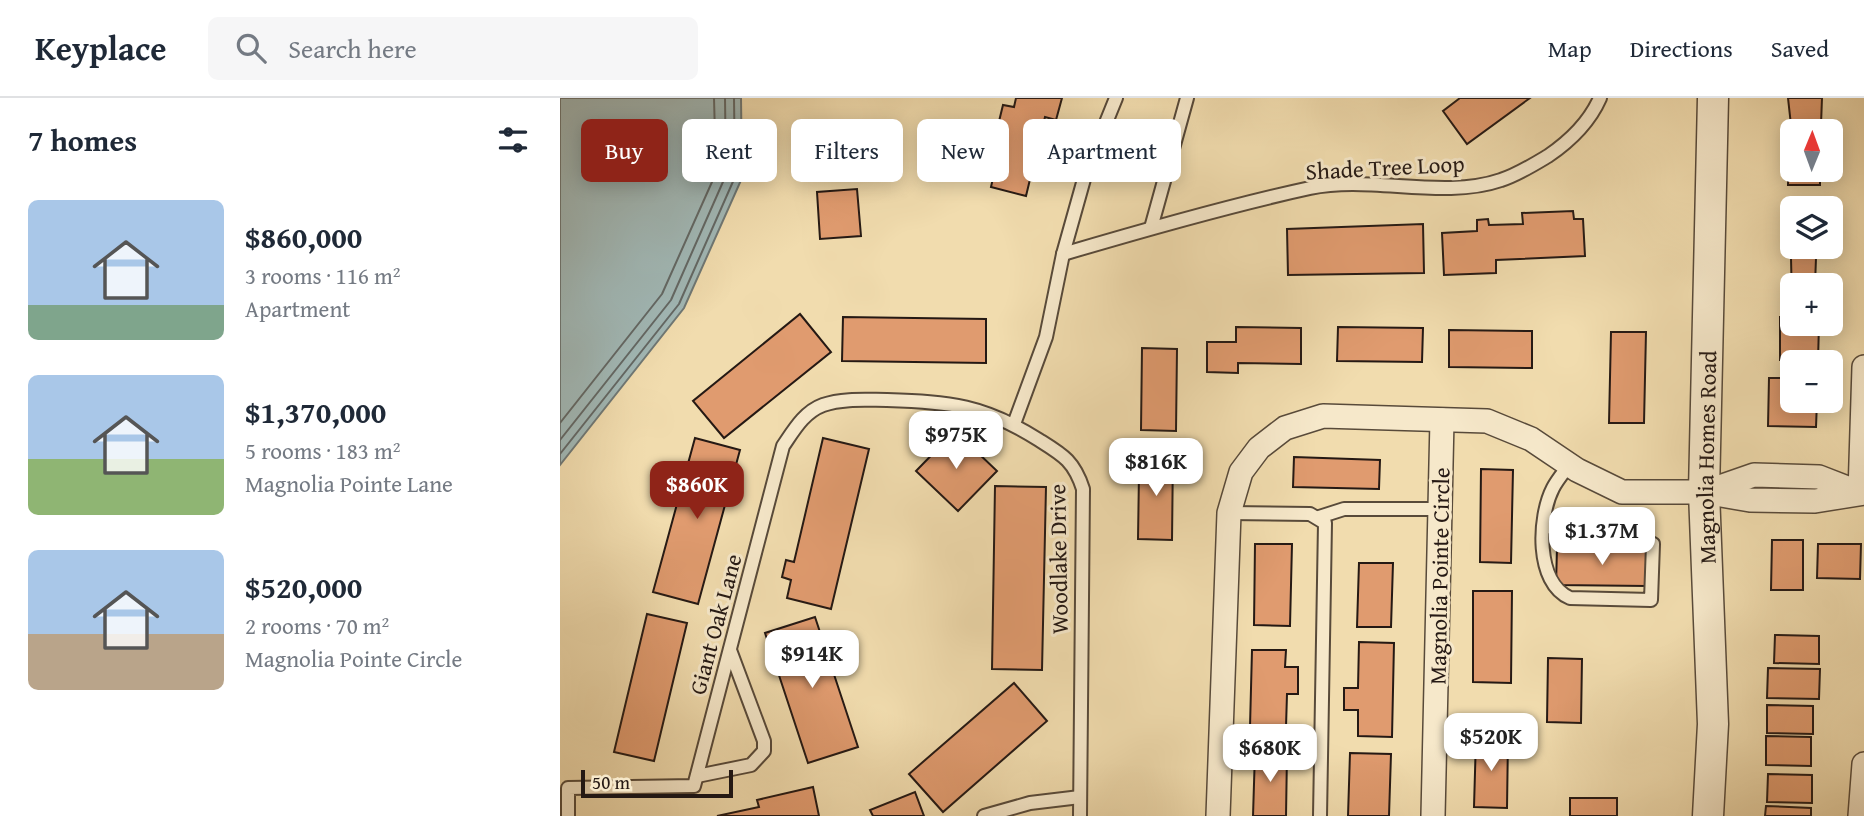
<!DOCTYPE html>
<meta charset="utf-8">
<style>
body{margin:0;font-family:"Gentium Book Plus",serif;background:#f6f6f7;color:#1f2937;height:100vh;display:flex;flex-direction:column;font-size:26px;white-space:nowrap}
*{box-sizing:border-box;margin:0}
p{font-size:23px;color:#747a83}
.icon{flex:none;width:38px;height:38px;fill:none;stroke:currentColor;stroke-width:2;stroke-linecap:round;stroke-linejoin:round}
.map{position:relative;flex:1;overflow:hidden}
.sheet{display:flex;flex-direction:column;background:#fff;width:560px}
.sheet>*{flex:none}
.guide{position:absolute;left:21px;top:21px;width:665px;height:63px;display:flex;gap:14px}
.needle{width:46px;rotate:1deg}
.buttons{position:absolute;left:1220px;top:21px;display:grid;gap:14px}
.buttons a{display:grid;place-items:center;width:63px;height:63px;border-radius:10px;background:#fff;box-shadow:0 4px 18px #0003;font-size:35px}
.scale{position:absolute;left:21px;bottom:18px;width:152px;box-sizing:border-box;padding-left:7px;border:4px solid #251914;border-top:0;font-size:19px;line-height:24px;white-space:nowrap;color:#251914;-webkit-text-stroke:5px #f6e8ca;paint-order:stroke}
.price{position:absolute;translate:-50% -60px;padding:0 16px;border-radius:14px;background:#fff;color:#222;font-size:23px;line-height:46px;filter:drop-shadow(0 2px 4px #0008)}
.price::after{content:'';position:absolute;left:50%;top:42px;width:21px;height:16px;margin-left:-10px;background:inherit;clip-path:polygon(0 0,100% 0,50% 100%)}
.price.selected{background:#8f2418;color:#fff}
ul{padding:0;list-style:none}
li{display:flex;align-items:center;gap:21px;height:175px;padding:0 28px}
li span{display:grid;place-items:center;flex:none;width:196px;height:140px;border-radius:10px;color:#555}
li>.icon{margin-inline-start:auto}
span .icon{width:84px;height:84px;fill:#fffc;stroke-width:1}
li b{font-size:30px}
h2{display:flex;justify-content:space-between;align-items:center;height:84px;padding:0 28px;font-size:30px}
.pill{padding:0 24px;border-radius:10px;background:#fff;box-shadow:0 4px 18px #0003;font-size:24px;line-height:63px}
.pill.selected{background:#8f2418;color:#fff}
header{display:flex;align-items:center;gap:42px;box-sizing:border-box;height:98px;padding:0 35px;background:#fff;border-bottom:2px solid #e0e1e3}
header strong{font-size:33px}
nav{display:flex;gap:38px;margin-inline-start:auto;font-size:24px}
.search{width:490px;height:63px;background:#f6f6f7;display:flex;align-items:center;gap:18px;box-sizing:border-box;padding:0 24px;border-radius:10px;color:#747a83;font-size:26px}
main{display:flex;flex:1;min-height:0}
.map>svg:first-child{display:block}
.water{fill:#a1b8b6;stroke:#6f7875;stroke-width:2}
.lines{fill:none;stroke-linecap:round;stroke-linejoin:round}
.shore{stroke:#636865;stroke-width:2}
.building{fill:#e09b6f;stroke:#251914;stroke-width:2}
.service-casing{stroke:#584a3a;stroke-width:16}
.minor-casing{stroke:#584a3a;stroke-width:26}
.tertiary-casing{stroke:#584a3a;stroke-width:33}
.service{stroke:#f6e8ca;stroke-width:12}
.minor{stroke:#f6e8ca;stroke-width:23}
.tertiary{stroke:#f6e8ca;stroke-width:30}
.labels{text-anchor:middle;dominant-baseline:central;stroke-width:6;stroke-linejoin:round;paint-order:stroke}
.street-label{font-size:23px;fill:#251914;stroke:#f6e8ca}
</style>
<header>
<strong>Keyplace</strong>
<div class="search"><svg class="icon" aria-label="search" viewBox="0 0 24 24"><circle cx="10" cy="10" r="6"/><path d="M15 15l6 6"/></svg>Search here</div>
<nav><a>Map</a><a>Directions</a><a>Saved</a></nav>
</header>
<main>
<section class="sheet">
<h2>7 homes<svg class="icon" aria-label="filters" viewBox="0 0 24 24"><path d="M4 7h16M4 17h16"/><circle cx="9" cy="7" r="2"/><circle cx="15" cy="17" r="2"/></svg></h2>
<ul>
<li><span style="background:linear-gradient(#a9c7e8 75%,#7fa58c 0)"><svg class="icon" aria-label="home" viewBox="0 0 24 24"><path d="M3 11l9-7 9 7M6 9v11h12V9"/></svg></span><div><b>$860,000</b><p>3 rooms · 116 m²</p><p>Apartment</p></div></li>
<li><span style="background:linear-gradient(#a9c7e8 60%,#8fb573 0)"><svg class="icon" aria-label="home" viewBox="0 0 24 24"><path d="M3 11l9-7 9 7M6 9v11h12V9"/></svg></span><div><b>$1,370,000</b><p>5 rooms · 183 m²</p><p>Magnolia Pointe Lane</p></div></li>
<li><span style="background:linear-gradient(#a9c7e8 60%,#b9a48a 0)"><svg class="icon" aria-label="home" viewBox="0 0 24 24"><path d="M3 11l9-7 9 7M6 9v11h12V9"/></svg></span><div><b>$520,000</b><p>2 rooms · 70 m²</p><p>Magnolia Pointe Circle</p></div></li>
</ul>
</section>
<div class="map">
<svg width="1304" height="718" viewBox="0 0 1304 718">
<rect width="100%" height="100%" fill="#f1dcae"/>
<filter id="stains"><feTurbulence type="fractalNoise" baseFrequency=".00286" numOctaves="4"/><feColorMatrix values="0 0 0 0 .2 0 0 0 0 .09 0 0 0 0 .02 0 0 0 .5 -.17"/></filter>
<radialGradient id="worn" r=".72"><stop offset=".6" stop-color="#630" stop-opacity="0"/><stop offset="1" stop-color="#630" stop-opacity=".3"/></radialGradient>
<polygon class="water" points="0,0 181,0 182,80 124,210 0,367"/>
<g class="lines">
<g class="shore">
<polyline points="0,325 102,196 156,75 154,0"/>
<polyline points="0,342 111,202 166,77 165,0"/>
<polyline points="0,356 119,206 175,79 174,0"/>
</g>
</g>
<g class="building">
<polygon points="456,0 502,0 496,22 485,19 466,98 431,89 438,58 431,56 443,7 454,9"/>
<polygon points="900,0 970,0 907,46 883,13"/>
<polygon points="1228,0 1262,0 1261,27 1231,27"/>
<polygon points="1229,41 1232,41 1232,72 1260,72 1260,87 1228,87"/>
<polygon points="297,91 301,138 260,141 257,94"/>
<polygon points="1231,99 1260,99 1260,110 1232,110 1232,147"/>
<polygon points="1013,113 1014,121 1023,121 1025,158 936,162 936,175 884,177 882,135 917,133 917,122 928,121 929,127 963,126 962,115"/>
<polygon points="863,126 864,175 728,177 727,131"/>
<polygon points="1231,160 1256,160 1255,187 1232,187 1232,204"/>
<polygon points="240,216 271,254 164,340 133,303"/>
<polygon points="283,219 426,221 426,265 282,263"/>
<polygon points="1220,219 1232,219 1232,226 1259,226 1258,263 1220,262"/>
<polygon points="676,229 741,230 741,266 678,265 678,275 647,274 647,244 676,244"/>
<polygon points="778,229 863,230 862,264 777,263"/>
<polygon points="889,232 972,233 972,270 889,269"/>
<polygon points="1051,234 1086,234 1084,325 1049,325"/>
<polygon points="582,250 617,251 616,333 581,332"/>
<polygon points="1209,280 1232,280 1232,303 1257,303 1256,329 1208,328"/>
<polygon points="395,333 437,373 398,413 356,373"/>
<polygon points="135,340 180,352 138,506 93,494"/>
<polygon points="263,340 309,351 271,511 227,500 231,482 222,479 226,462 234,464"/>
<polygon points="587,353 613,354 612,442 578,441 579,376 586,376"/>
<polygon points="734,359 820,362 819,391 733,389"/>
<polygon points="921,371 953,372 951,465 920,464"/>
<polygon points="435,388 486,389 482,572 432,571"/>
<polygon points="1212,442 1243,442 1243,492 1211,492"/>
<polygon points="695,446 732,446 730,528 694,527"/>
<polygon points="1258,446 1301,446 1300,481 1257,480"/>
<polygon points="997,450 1088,451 1087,488 996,487"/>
<polygon points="799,465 833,465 831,529 797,529"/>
<polygon points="913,493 952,493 951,585 913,584"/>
<polygon points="87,516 127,525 94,663 54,654"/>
<polygon points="255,519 298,649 248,665 205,535"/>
<polygon points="1215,537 1259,538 1259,566 1214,565"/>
<polygon points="799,544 834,545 832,639 798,638 798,612 784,612 784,590 798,590"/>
<polygon points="692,552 726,552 725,569 738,569 738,596 727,596 726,629 690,629"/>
<polygon points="988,560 1022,561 1021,625 987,624"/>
<polygon points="1208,570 1260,571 1259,601 1207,600"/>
<polygon points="454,585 487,623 383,714 349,676"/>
<polygon points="1207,607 1253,608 1253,636 1207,635"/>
<polygon points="1206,638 1251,639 1251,668 1206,667"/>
<polygon points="916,640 948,640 947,710 914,709"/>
<polygon points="695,654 727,655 726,718 693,718"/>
<polygon points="790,655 831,656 829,718 788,718"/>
<polygon points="1208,676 1252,677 1252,705 1207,704"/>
<polygon points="253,689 259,718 157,718 199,709 197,702"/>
<polygon points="355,694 364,718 313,718 310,712"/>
<rect x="1010" y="700" width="47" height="18"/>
<polygon points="1206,708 1251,710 1251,718 1205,718"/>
</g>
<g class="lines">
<g class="service-casing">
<g id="service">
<polyline points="591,130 627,0"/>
<path d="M503 156C584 132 667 108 750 90 810 77 883 102 941 82 957 77 973 67 988 58 1010 43 1029 25 1040 0"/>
<polyline points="454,326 486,239 503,156 526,74 556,0"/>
<polyline points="669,415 750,416 765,425 760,718"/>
<polyline points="759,419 784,411 880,411"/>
<path d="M985 429 1062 431 1093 446 1091 502 1010 500C975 485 978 419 993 390 997 382 1004 374 1009 367"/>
<polyline points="137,678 191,667 204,653 204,643 170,552"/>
<path d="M8 718V690L134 688 223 348C234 332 244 314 263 307 283 300 307 302 327 302 390 304 424 307 479 342 503 357 514 363 523 391L520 718"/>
<polyline points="424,718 470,705 520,699"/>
</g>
</g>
<g class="minor-casing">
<g id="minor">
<polyline points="1148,393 1194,377 1259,379 1300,395"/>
<polyline points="1300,395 1304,269"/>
<polyline points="658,718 669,415 681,374 699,350 725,330 763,318 927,323 971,341 1017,372 1062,394 1144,394 1190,402 1255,403 1304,395"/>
<polyline points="873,718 882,322"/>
<polyline points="1300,718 1304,666"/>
</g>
</g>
<g class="tertiary-casing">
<g id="tertiary">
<path id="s1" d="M1148 718 1153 626 1144 394 1153 0"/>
</g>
</g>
<use href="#service" class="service"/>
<use href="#minor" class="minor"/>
<use href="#tertiary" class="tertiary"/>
</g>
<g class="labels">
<g class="street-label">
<text transform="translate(825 69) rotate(-3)">Shade Tree Loop</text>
<text stroke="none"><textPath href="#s1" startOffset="359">Magnolia Homes Road</textPath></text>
<text transform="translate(498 461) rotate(-91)">Woodlake Drive</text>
<text transform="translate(879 478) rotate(-89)">Magnolia Pointe Circle</text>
<text transform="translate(155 526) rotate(-75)">Giant Oak Lane</text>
</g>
</g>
<rect width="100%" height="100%" filter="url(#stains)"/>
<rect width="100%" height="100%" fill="url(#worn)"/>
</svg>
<div class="buttons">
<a><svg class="needle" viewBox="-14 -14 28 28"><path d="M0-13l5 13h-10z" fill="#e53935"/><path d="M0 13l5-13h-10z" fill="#747a83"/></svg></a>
<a><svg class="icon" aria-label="layers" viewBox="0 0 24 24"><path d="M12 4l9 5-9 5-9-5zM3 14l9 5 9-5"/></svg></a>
<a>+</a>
<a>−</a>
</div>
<div class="scale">50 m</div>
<b class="price" style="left:396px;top:373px">$975K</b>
<b class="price" style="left:596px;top:400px">$816K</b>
<b class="price selected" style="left:137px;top:423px">$860K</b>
<b class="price" style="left:1042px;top:469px">$1.37M</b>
<b class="price" style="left:252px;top:592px">$914K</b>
<b class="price" style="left:931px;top:675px">$520K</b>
<b class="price" style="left:710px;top:686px">$680K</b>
<div class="guide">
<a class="pill selected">Buy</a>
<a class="pill">Rent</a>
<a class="pill">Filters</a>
<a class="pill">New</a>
<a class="pill">Apartment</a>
</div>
</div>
</main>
